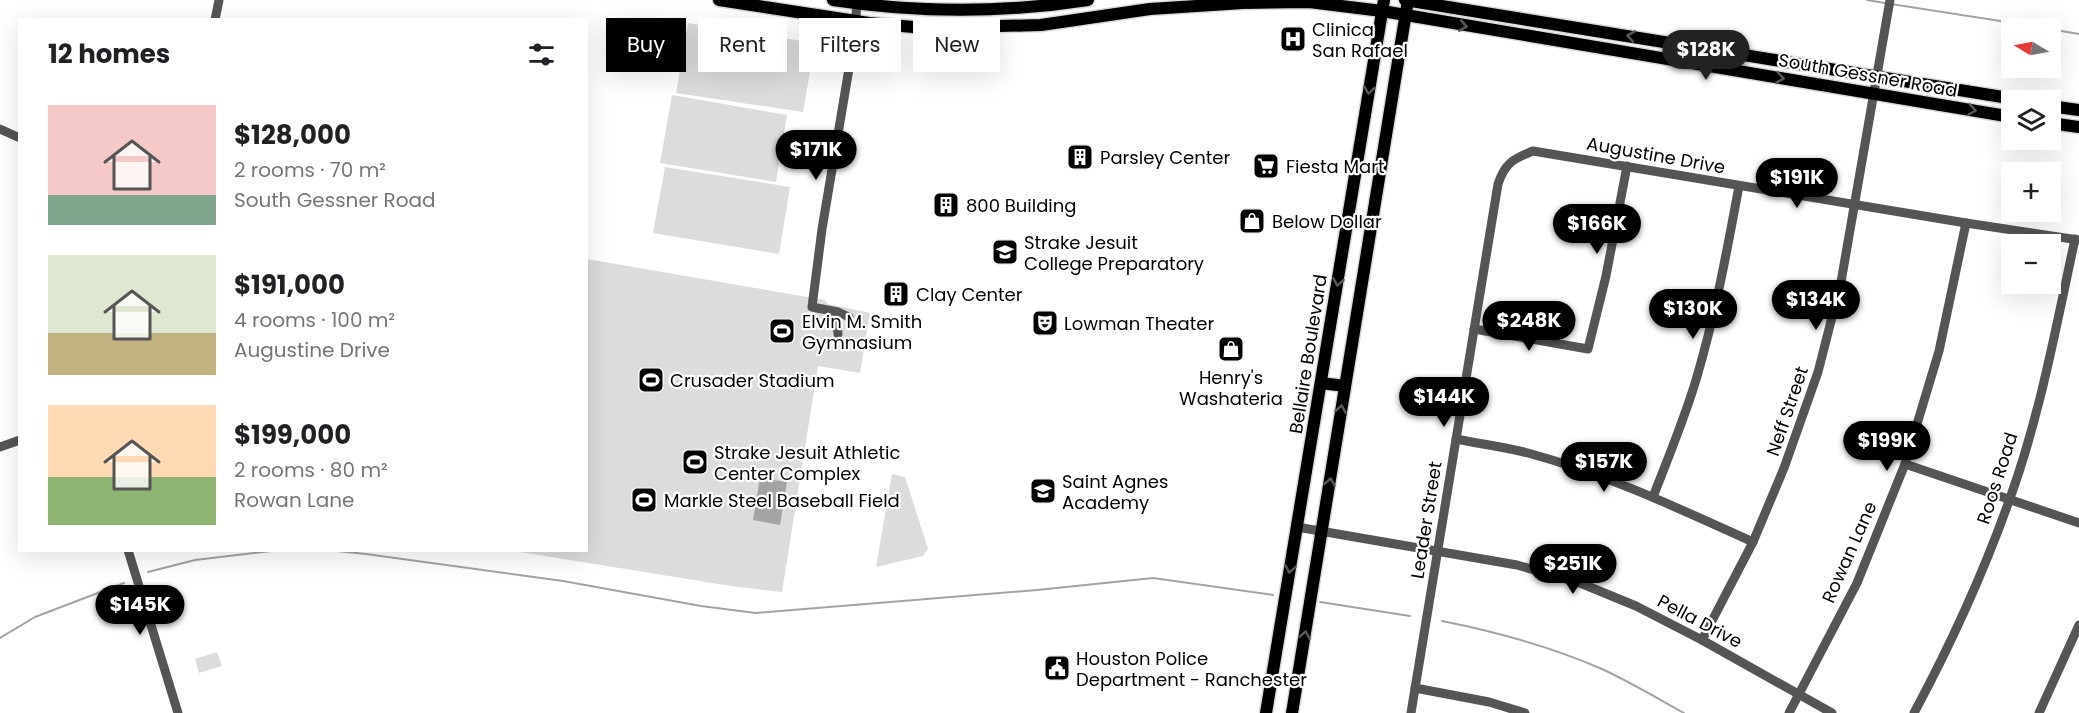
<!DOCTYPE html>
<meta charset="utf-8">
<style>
body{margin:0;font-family:Poppins,sans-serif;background:#f6f6f6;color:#202124;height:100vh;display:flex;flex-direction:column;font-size:22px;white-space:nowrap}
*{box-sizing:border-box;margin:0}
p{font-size:20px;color:#757577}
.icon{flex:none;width:33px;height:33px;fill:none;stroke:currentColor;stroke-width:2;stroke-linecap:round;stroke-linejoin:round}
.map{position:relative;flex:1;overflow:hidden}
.details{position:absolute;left:18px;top:18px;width:570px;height:534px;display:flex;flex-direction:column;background:#fff;border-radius:0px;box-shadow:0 6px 24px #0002}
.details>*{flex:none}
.top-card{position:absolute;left:606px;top:18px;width:570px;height:54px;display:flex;gap:12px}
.needle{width:39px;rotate:280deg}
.buttons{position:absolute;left:2001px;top:18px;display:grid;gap:12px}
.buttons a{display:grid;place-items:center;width:60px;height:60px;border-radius:0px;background:#fff;box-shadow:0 6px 24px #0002;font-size:30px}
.price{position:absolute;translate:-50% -51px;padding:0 14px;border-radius:21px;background:#000;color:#fff;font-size:20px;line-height:39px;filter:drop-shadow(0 2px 3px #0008)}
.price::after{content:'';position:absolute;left:50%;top:36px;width:18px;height:14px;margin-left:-9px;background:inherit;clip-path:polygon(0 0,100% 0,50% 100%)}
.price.on{background:#222;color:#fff}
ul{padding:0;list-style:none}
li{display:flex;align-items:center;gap:18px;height:150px;padding:0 30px}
li span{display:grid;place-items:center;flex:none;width:168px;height:120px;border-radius:0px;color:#555}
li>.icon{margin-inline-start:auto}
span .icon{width:72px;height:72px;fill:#fffc;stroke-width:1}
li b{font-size:26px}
h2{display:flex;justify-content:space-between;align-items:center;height:72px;padding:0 30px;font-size:26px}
.tag{padding:0 21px;border-radius:0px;background:#fff;box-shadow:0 6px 24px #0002;font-size:21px;line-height:54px}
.tag.on{background:#000;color:#fff}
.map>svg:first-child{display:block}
.green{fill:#dcdcdc}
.water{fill:#a3a3a3}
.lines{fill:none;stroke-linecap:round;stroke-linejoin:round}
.stream{stroke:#a3a3a3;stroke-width:2}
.major-casing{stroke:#dbdbdb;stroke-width:15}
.minor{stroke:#555;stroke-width:9}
.major{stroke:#000;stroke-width:12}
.oneway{stroke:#595959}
.labels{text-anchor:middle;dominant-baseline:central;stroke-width:4.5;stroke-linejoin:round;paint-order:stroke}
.poi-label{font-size:18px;fill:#000;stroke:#fff;text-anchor:start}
.street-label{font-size:18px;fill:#000;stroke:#fff}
</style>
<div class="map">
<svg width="2079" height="713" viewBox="0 0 2079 713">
<rect width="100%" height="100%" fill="#fff"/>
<g class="green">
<polygon points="688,23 815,43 803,112 676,93"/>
<polygon points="672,95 787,115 776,182 660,163"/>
<polygon points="665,167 790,187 779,254 653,233"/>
<polygon points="587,259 825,300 828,304 870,313 860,373 818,366 782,592 731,586 514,551 586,550"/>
<polygon points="892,474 905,477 928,549 923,556 876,567"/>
<polygon points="217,652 222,666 199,673 195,659"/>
</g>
<polygon class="water" points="760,478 787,482 780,525 753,520"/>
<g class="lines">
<g class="stream">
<polyline points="1867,0 1885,3"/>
<polyline points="1891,4 2045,28"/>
<polyline points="2050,29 2079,34"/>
<polyline points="327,550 366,554 563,581 701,606 756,613 1037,590 1153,578 1273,595"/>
<polyline points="148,572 195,560 280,550"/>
<polyline points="1320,602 1410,616"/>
<path d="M1442 621C1497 632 1550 646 1602 669 1630 682 1657 698 1684 713"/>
<polyline points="0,638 35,617 124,583"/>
</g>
<g class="major-casing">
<g id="major">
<polyline points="719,0 869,23 924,28 1041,25 1150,9 1243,3 1309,2 1382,11 2012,117"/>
<path d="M833 0C918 13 1004 13 1088 0"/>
<polyline points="1405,0 2021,100"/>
<polyline points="2050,106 2079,110"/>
<polyline points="2050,123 2079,127"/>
<polyline points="1321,383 1345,386"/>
<polyline points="1266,713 1384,0"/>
<polyline points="1292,713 1408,0"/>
</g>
</g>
<g class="minor">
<polyline points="215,20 219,0"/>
<polyline points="0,129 20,138"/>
<polyline points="829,311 837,324 838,334"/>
<polyline points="849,317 838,312 812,307 822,229 855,33 857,0"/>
<polyline points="1474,329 1588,349 1606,276 1627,166"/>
<path d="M1456 439C1480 444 1505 447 1528 453 1606 474 1680 509 1753 542"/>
<polyline points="0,447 20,440"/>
<polyline points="1905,464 2079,523"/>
<path d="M1653 497C1668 458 1684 420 1696 380 1715 316 1727 251 1739 186"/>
<polyline points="1297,527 1517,565 1580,583 1636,606 1702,640 1832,713"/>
<polyline points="128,550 178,713"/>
<polyline points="1702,640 1753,542 1784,468 1818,372 1841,282 1890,0"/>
<polyline points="1415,688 1489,702 1525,713"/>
<path d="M1411 713 1498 184C1505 163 1513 159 1533 151L1966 223 2079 240"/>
<polyline points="1789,713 1857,583 1905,464 1939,351 1966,223"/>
<path d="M1914 713C1951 644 1983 574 2009 501 2040 416 2056 327 2075 239"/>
<polyline points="2039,713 2079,625"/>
</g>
<use href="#major" class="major"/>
</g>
<defs><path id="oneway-chevron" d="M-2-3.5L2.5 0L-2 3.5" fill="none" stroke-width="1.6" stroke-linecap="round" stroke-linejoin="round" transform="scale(1.5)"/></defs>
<g class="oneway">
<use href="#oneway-chevron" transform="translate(1463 26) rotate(10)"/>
<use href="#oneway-chevron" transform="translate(1631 36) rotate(-170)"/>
<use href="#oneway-chevron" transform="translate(1780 78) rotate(9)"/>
<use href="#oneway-chevron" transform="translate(1369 90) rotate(99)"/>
<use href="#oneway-chevron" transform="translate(1972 110) rotate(9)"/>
<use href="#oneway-chevron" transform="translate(1338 282) rotate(99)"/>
<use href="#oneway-chevron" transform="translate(1341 409) rotate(-81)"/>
<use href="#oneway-chevron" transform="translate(1330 482) rotate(-81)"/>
<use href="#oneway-chevron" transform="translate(1290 569) rotate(99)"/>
<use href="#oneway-chevron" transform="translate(1305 635) rotate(-80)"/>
</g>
<defs>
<g id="hospital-square" transform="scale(1.35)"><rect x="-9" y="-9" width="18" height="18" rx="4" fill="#000" stroke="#fff"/><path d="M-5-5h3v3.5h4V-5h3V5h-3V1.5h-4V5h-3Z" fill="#fff"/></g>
<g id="building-square" transform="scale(1.35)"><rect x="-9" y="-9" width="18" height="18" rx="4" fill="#000" stroke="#fff"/><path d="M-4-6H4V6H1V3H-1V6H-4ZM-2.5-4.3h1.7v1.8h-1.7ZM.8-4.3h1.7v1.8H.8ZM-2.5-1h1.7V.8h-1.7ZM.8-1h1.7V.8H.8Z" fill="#fff"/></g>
<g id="supermarket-square" transform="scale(1.35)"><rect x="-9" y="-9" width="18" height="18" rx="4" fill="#000" stroke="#fff"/><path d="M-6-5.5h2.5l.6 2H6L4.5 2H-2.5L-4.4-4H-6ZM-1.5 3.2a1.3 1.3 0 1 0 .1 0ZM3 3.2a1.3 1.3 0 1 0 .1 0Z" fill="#fff"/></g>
<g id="shop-square" transform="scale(1.35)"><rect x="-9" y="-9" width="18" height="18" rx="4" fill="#000" stroke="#fff"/><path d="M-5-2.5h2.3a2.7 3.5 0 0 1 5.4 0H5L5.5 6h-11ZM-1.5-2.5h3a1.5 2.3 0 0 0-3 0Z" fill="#fff"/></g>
<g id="school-square" transform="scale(1.35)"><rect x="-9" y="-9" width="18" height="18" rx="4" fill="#000" stroke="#fff"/><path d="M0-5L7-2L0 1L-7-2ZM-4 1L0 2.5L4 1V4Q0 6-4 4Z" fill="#fff"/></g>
<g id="theatre-square" transform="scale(1.35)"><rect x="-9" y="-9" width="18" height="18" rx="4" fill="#000" stroke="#fff"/><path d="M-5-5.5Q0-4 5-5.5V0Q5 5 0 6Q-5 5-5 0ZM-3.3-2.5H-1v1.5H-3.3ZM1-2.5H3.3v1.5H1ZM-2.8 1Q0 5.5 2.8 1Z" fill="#fff"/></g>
<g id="stadium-square" transform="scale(1.35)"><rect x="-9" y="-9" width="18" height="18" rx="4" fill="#000" stroke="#fff"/><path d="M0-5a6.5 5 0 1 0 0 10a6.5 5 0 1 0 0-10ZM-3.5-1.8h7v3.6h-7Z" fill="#fff"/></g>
<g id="civic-square" transform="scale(1.35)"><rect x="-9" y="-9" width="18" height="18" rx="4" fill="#000" stroke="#fff"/><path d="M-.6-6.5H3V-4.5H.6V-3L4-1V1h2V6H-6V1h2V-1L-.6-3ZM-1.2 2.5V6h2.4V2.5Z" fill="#fff"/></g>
</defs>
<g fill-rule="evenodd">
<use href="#hospital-square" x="1293" y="39"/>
<use href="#building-square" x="1080" y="157"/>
<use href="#supermarket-square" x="1266" y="166"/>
<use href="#building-square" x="946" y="205"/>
<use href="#shop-square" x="1252" y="221"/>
<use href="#school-square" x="1005" y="252"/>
<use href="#building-square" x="896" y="294"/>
<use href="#theatre-square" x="1045" y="323"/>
<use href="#stadium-square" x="782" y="331"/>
<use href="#shop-square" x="1231" y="349"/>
<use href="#stadium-square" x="651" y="380"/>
<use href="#stadium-square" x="695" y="462"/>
<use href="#school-square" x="1043" y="491"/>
<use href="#stadium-square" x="644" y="500"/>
<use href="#civic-square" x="1057" y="668"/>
</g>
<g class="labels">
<g class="poi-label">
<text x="1312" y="29">Clinica<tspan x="1312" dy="21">San Rafael</tspan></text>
<text x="1100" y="157">Parsley Center</text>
<text x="1286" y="166">Fiesta Mart</text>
<text x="966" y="205">800 Building</text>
<text x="1272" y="221">Below Dollar</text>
<text x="1024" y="242">Strake Jesuit<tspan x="1024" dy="21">College Preparatory</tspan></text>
<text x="916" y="294">Clay Center</text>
<text x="802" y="321">Elvin M. Smith<tspan x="802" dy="21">Gymnasium</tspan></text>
<text x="1064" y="323">Lowman Theater</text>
<text x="1231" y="377" text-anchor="middle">Henry's<tspan x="1231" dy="21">Washateria</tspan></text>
<text x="670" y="380">Crusader Stadium</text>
<text x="714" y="452">Strake Jesuit Athletic<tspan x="714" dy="21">Center Complex</tspan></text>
<text x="1062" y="481">Saint Agnes<tspan x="1062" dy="21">Academy</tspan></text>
<text x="664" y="500">Markle Steel Baseball Field</text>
<text x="1076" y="658">Houston Police<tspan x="1076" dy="21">Department - Ranchester</tspan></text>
</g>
<g class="street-label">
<text transform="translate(1868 75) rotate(10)">South Gessner Road</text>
<text transform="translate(1656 155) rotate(10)">Augustine Drive</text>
<text transform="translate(1308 354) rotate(-81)">Bellaire Boulevard</text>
<text transform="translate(1787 411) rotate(-71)">Neff Street</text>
<text transform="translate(1997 478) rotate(-72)">Roos Road</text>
<text transform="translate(1426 520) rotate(-81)">Leader Street</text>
<text transform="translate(1849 552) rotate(-66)">Rowan Lane</text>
<text transform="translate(1700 621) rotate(28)">Pella Drive</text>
</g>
</g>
</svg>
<div class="buttons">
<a><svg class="needle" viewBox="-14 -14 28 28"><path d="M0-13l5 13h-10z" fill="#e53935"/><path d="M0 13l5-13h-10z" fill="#757577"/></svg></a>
<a><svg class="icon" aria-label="layers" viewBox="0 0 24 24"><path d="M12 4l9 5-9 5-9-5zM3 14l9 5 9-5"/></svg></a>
<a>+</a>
<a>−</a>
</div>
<b class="price on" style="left:1706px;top:81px">$128K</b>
<b class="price" style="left:816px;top:181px">$171K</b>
<b class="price" style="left:1797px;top:209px">$191K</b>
<b class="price" style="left:1597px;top:255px">$166K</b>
<b class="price" style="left:1816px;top:331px">$134K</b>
<b class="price" style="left:1693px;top:340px">$130K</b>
<b class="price" style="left:1529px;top:352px">$248K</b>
<b class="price" style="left:1444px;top:428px">$144K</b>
<b class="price" style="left:1887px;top:472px">$199K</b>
<b class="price" style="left:1604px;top:493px">$157K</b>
<b class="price" style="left:1573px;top:595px">$251K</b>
<b class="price" style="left:140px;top:636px">$145K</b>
<div class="top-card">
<a class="tag on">Buy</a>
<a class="tag">Rent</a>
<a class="tag">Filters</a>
<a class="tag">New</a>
</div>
<section class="details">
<h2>12 homes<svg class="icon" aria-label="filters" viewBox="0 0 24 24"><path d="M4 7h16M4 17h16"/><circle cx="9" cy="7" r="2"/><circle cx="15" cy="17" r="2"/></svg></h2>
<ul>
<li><span style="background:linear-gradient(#f6c9c9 75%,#7fa58c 0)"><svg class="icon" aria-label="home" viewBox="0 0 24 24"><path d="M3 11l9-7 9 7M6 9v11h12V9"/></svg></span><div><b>$128,000</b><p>2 rooms · 70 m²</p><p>South Gessner Road</p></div></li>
<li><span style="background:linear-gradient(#dfe7d0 65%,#c2b280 0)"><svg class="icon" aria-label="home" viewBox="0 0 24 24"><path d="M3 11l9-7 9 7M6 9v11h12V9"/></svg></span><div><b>$191,000</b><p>4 rooms · 100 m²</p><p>Augustine Drive</p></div></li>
<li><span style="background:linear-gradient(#ffd9b3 60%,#8fb573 0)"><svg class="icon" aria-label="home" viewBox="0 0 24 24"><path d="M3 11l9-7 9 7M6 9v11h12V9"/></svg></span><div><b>$199,000</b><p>2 rooms · 80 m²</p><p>Rowan Lane</p></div></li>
</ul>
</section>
</div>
